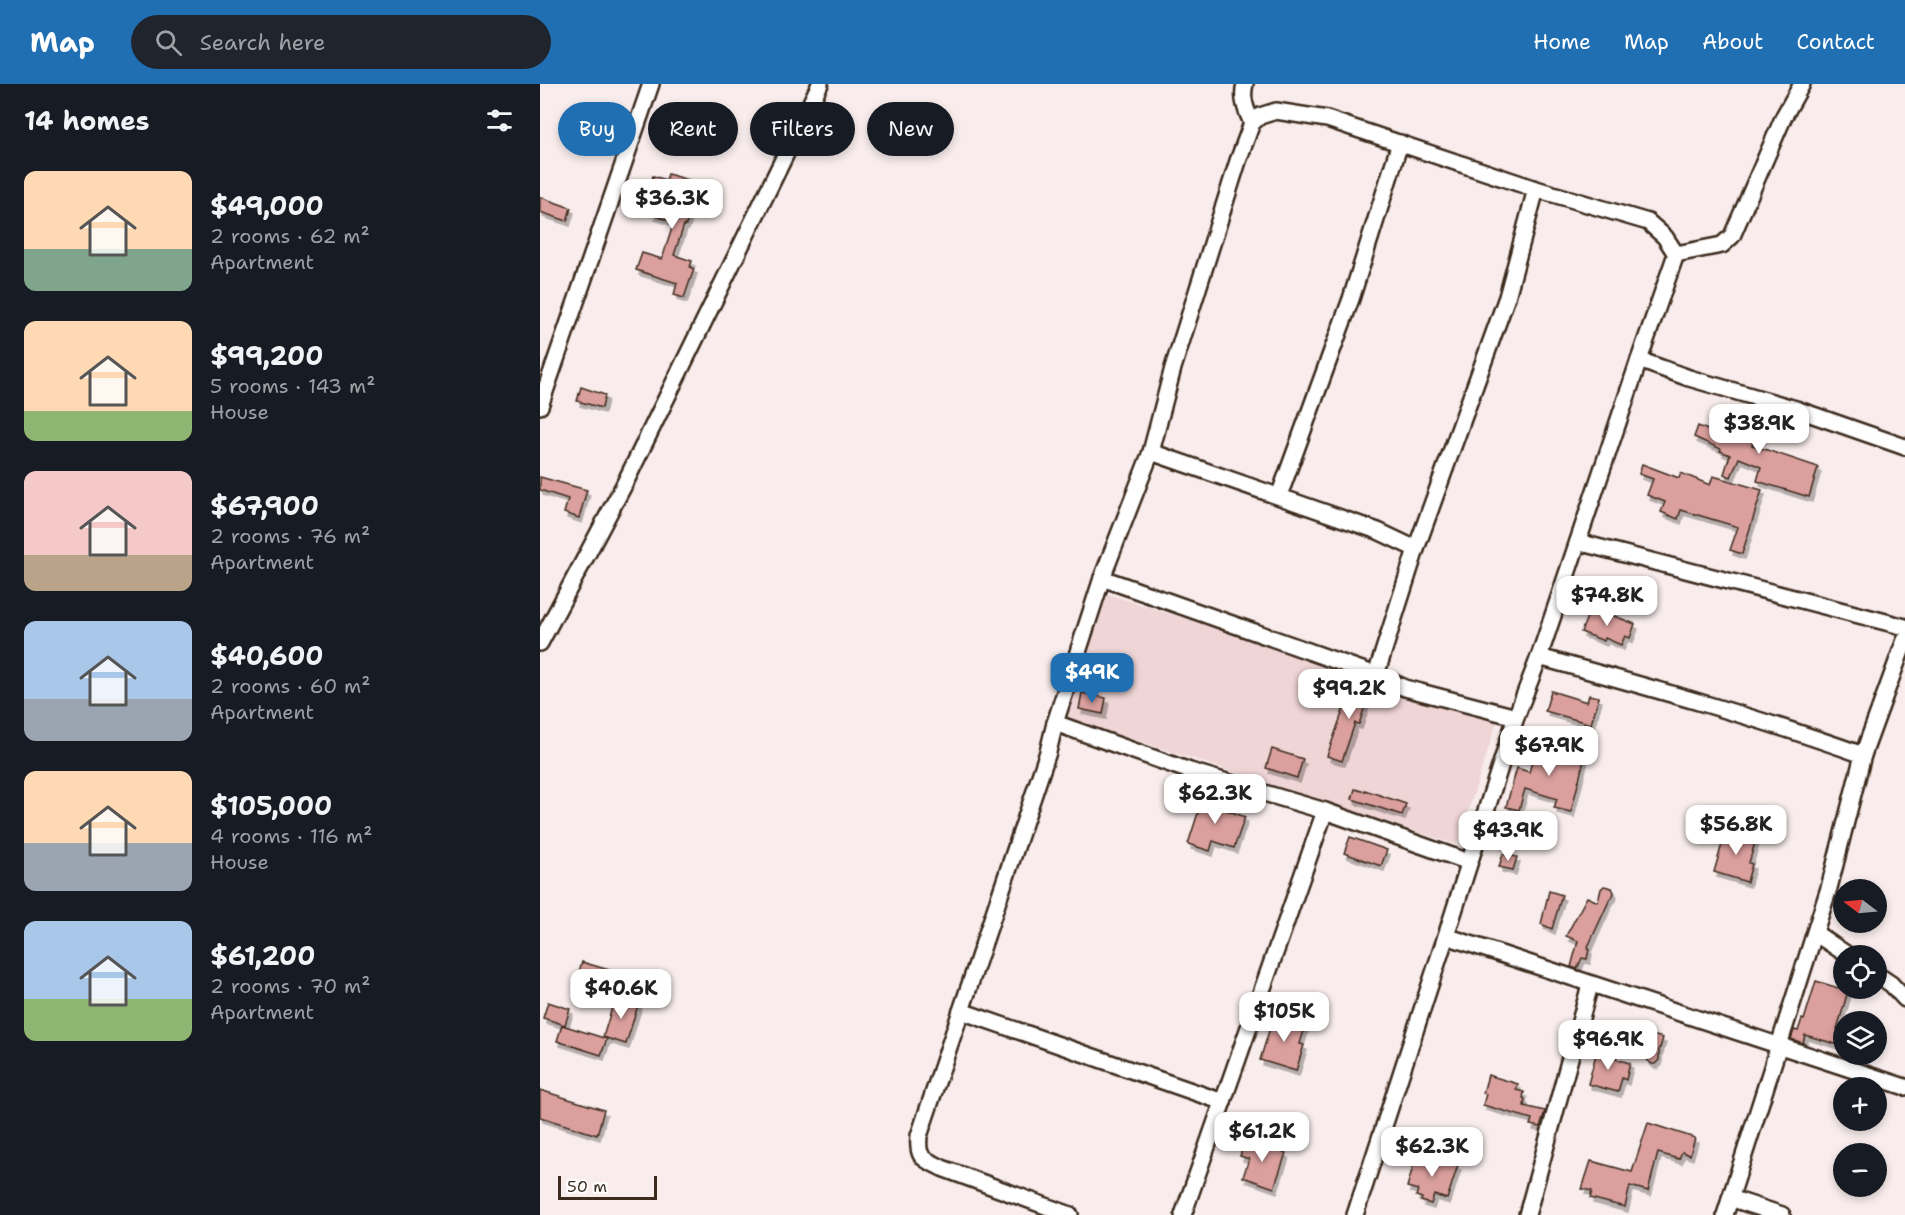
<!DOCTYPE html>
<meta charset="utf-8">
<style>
body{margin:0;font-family:"Shantell Sans",sans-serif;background:#20242c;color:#f1f3f6;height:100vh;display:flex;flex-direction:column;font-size:22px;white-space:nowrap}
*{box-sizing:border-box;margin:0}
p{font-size:20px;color:#9ea1a6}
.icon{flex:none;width:33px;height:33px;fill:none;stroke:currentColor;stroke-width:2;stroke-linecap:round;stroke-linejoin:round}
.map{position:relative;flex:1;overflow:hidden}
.sheet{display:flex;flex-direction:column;background:#171b24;width:540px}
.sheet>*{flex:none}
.guide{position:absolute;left:18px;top:18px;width:570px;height:54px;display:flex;gap:12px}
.needle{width:39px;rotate:286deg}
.controls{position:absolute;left:1293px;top:795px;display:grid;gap:12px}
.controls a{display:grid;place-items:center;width:54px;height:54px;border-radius:50%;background:#171b24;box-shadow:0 3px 9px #0003;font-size:30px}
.scale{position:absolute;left:18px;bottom:15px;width:99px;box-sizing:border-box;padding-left:6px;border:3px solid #3b2a1e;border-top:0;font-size:16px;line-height:21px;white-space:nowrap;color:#3b2a1e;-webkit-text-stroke:4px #fff;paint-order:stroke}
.price{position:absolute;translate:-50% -51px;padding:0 14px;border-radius:12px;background:#fff;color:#222;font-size:20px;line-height:39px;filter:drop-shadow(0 2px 3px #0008)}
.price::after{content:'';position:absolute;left:50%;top:36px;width:18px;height:14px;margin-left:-9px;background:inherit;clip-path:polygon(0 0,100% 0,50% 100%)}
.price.active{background:#1f6fb2;color:#fff}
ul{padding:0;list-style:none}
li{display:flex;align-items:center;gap:18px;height:150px;padding:0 24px}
li span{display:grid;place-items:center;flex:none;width:168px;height:120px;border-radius:12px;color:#555}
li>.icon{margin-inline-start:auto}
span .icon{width:72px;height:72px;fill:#fffc;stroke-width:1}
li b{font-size:26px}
h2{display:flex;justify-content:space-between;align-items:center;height:72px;padding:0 24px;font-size:26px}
.pill{padding:0 21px;border-radius:27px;background:#171b24;box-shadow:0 3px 9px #0003;font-size:21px;line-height:54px}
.pill.active{background:#1f6fb2;color:#fff}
header{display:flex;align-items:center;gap:36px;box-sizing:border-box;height:84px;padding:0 30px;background:#1f6fb2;color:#fff}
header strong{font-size:28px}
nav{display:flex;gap:33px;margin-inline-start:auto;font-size:21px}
.search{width:420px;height:54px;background:#20242c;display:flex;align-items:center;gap:15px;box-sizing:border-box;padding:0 21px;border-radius:33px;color:#9ea1a6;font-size:22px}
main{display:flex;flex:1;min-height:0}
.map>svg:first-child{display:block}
.built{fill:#efd5d5}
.building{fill:#dba09e;stroke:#3b2a1e;stroke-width:1.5;filter:url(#shadow)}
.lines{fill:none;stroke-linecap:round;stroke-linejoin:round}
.street-casing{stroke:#3b2a1e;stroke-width:20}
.street{stroke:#fff;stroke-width:15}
</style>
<header>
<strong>Map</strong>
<div class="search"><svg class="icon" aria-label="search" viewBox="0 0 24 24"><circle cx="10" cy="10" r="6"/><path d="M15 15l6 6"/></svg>Search here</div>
<nav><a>Home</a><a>Map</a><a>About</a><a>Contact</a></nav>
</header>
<main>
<section class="sheet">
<h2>14 homes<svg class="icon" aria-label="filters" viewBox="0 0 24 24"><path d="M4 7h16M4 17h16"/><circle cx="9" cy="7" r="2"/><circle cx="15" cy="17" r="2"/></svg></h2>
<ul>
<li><span style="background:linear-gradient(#ffd9b3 65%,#7fa58c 0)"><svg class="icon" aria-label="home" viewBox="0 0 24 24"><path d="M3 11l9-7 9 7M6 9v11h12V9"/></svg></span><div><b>$49,000</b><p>2 rooms · 62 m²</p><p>Apartment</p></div></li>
<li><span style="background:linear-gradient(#ffd9b3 75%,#8fb573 0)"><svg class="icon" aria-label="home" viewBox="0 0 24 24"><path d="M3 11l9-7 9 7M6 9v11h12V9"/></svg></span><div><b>$99,200</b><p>5 rooms · 143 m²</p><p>House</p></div></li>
<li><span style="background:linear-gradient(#f6c9c9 70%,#b9a48a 0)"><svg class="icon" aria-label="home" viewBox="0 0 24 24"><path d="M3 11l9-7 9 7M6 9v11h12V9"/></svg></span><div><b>$67,900</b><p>2 rooms · 76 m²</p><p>Apartment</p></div></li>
<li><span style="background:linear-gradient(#a9c7e8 65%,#9aa5b1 0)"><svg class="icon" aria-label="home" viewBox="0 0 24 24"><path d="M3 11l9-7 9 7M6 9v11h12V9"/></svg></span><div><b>$40,600</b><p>2 rooms · 60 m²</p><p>Apartment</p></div></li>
<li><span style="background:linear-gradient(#ffd9b3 60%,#9aa5b1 0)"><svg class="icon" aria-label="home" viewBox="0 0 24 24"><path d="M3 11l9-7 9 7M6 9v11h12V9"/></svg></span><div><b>$105,000</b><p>4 rooms · 116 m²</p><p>House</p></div></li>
<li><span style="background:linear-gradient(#a9c7e8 65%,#8fb573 0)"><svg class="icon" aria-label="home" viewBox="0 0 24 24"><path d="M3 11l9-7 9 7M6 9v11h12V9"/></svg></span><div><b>$61,200</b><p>2 rooms · 70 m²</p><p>Apartment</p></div></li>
</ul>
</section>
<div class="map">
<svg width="1365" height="1131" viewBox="0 0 1365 1131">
<defs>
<filter id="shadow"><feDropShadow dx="3" dy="5" stdDeviation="0" flood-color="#0004"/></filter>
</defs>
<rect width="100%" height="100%" fill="#f8ecec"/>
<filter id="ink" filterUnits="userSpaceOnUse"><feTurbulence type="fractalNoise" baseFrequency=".0167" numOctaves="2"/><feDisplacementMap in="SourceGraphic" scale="12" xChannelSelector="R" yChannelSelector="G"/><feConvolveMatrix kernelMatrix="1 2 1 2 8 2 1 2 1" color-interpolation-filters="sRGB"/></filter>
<g filter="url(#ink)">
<polygon class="built" points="568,510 958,635 917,761 525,633"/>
<g class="building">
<polygon points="128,90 159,99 146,141 144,141 134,171 152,177 150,183 154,185 144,214 134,211 137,199 96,186 102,169 122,175 134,138 112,131 114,122 110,121 116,103 110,102 113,92 126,96"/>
<polygon points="0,113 31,124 27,137 0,128"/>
<polygon points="41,303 65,311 62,324 37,317"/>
<polygon points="1191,324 1214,333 1211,341 1218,344 1212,361 1278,383 1269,413 1217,397 1221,383 1199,374 1191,393 1184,390 1190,371 1180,367 1181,365 1154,353 1158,342 1180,351"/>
<polygon points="1102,380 1139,394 1141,389 1170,401 1173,392 1222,406 1202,470 1190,466 1198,443 1141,426 1138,435 1121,428 1125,418 1107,411 1113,395 1099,390"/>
<polygon points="0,393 47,406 39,434 24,429 28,415 0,406"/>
<polygon points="1051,523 1095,540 1090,554 1085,552 1081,561 1065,554 1064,557 1041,548"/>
<polygon points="813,598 831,604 819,640 815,639 802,677 787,672"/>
<polygon points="1011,607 1047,618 1049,611 1059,613 1051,640 1005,627"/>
<polygon points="542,609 566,614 563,630 539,625"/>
<polygon points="998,658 1045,672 1031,728 1014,724 1017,715 985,705 979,726 966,723 977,684 989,688"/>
<polygon points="732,665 763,675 757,694 726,684"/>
<polygon points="815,705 825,708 825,706 866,720 862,731 812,715"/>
<polygon points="664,710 686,717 684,725 705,733 694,764 673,757 670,767 648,760"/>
<polygon points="1186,746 1216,755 1209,779 1212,780 1207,798 1174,788"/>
<polygon points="810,753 847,766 841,782 804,769"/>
<polygon points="963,770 977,773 973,786 959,783"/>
<polygon points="1064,802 1072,804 1074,808 1073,812 1070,815 1047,865 1049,865 1047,875 1042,874 1037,885 1031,883 1038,857 1026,852 1047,813 1058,818 1061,805"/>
<polygon points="1009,807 1022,811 1012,845 1001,840"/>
<polygon points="42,878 86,891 80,912 36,898"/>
<polygon points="1276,897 1308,907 1297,945 1304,947 1299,961 1265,951 1263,959 1251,955 1254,946 1258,947 1262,935 1264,936"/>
<polygon points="76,911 99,918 86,960 63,953"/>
<polygon points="8,918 30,925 25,941 3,934"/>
<polygon points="734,931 766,940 760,960 764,961 756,987 720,976"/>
<polygon points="22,941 67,955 61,971 17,957"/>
<polygon points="1112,951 1123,954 1120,964 1119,964 1119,976 1115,980 1112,980 1107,976 1107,973 1114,962 1109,961"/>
<polygon points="1058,963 1073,967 1072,972 1077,973 1076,975 1090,979 1086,996 1082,994 1078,1008 1048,1000"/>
<polygon points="948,991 978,1000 976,1006 984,1008 983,1014 985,1015 984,1022 1005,1027 1000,1043 990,1041 992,1035 943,1021 946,1010 943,1009"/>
<polygon points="0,1006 64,1026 57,1051 0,1033"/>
<polygon points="1108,1039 1155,1054 1150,1071 1142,1068 1139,1075 1118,1069 1108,1107 1090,1102 1085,1123 1050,1114 1052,1107 1042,1105 1051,1077 1092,1088"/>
<polygon points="705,1055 746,1069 734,1104 703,1093 709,1075 700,1072"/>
<polygon points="877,1069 918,1081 907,1115 894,1111 891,1120 881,1117 882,1114 876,1112 878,1106 867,1103"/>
</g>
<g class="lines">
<g class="street-casing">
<g id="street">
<path d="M705 0C701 14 706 26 712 39"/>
<polyline points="1262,0 1244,32 1192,152 1182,161 1136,170 1099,276 1149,294 1256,325 1365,363"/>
<polyline points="996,105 1108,138 1125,153 1136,170"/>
<polyline points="0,322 111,0"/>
<polyline points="611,368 633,284 698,77 712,39 720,32 736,27 787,35 996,105 967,213 876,465 836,591"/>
<polyline points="739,412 811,215 860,59"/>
<polyline points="1038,458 1365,543"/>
<polyline points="562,494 836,591 865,604 976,633"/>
<polyline points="0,559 84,401 280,0"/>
<path d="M999 573C1108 603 1217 633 1323 671"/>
<polyline points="515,639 562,494 611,368 838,447 876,465"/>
<polyline points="1275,849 1309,872"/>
<polyline points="906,852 976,633 999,573 1099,276"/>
<polyline points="1336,890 1351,900 1365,915"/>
<polyline points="421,927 683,1018"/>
<polyline points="1190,1114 1242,1131"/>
<path d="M530 1131 402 1084C383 1074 377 1075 379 1052L508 668 515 639 650 687 785 727"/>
<polyline points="643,1131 785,727 929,778"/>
<polyline points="815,1131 906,852 1365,1003"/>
<polyline points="987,1131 1050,901"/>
<polyline points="1185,1131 1289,804 1323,671 1365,556"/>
</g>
</g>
<use href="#street" class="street"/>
</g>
</g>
</svg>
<div class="controls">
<a><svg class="needle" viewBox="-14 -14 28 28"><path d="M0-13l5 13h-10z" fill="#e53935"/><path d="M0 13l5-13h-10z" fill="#9ea1a6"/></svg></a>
<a><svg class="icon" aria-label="locate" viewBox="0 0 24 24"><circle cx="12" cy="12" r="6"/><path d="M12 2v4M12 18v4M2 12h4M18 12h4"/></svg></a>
<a><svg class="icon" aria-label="layers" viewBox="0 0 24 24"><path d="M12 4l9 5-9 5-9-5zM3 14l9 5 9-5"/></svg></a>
<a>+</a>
<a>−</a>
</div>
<div class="scale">50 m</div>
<b class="price" style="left:132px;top:146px">$36.3K</b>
<b class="price" style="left:1219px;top:371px">$38.9K</b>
<b class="price" style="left:1067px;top:543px">$74.8K</b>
<b class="price active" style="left:552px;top:620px">$49K</b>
<b class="price" style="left:809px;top:636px">$99.2K</b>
<b class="price" style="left:1009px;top:693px">$67.9K</b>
<b class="price" style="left:675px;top:741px">$62.3K</b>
<b class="price" style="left:1196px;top:772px">$56.8K</b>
<b class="price" style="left:968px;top:778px">$43.9K</b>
<b class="price" style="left:81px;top:936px">$40.6K</b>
<b class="price" style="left:744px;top:959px">$105K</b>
<b class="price" style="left:1068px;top:987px">$96.9K</b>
<b class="price" style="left:722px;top:1079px">$61.2K</b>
<b class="price" style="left:892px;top:1094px">$62.3K</b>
<div class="guide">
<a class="pill active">Buy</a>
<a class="pill">Rent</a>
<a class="pill">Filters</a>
<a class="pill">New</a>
</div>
</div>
</main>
